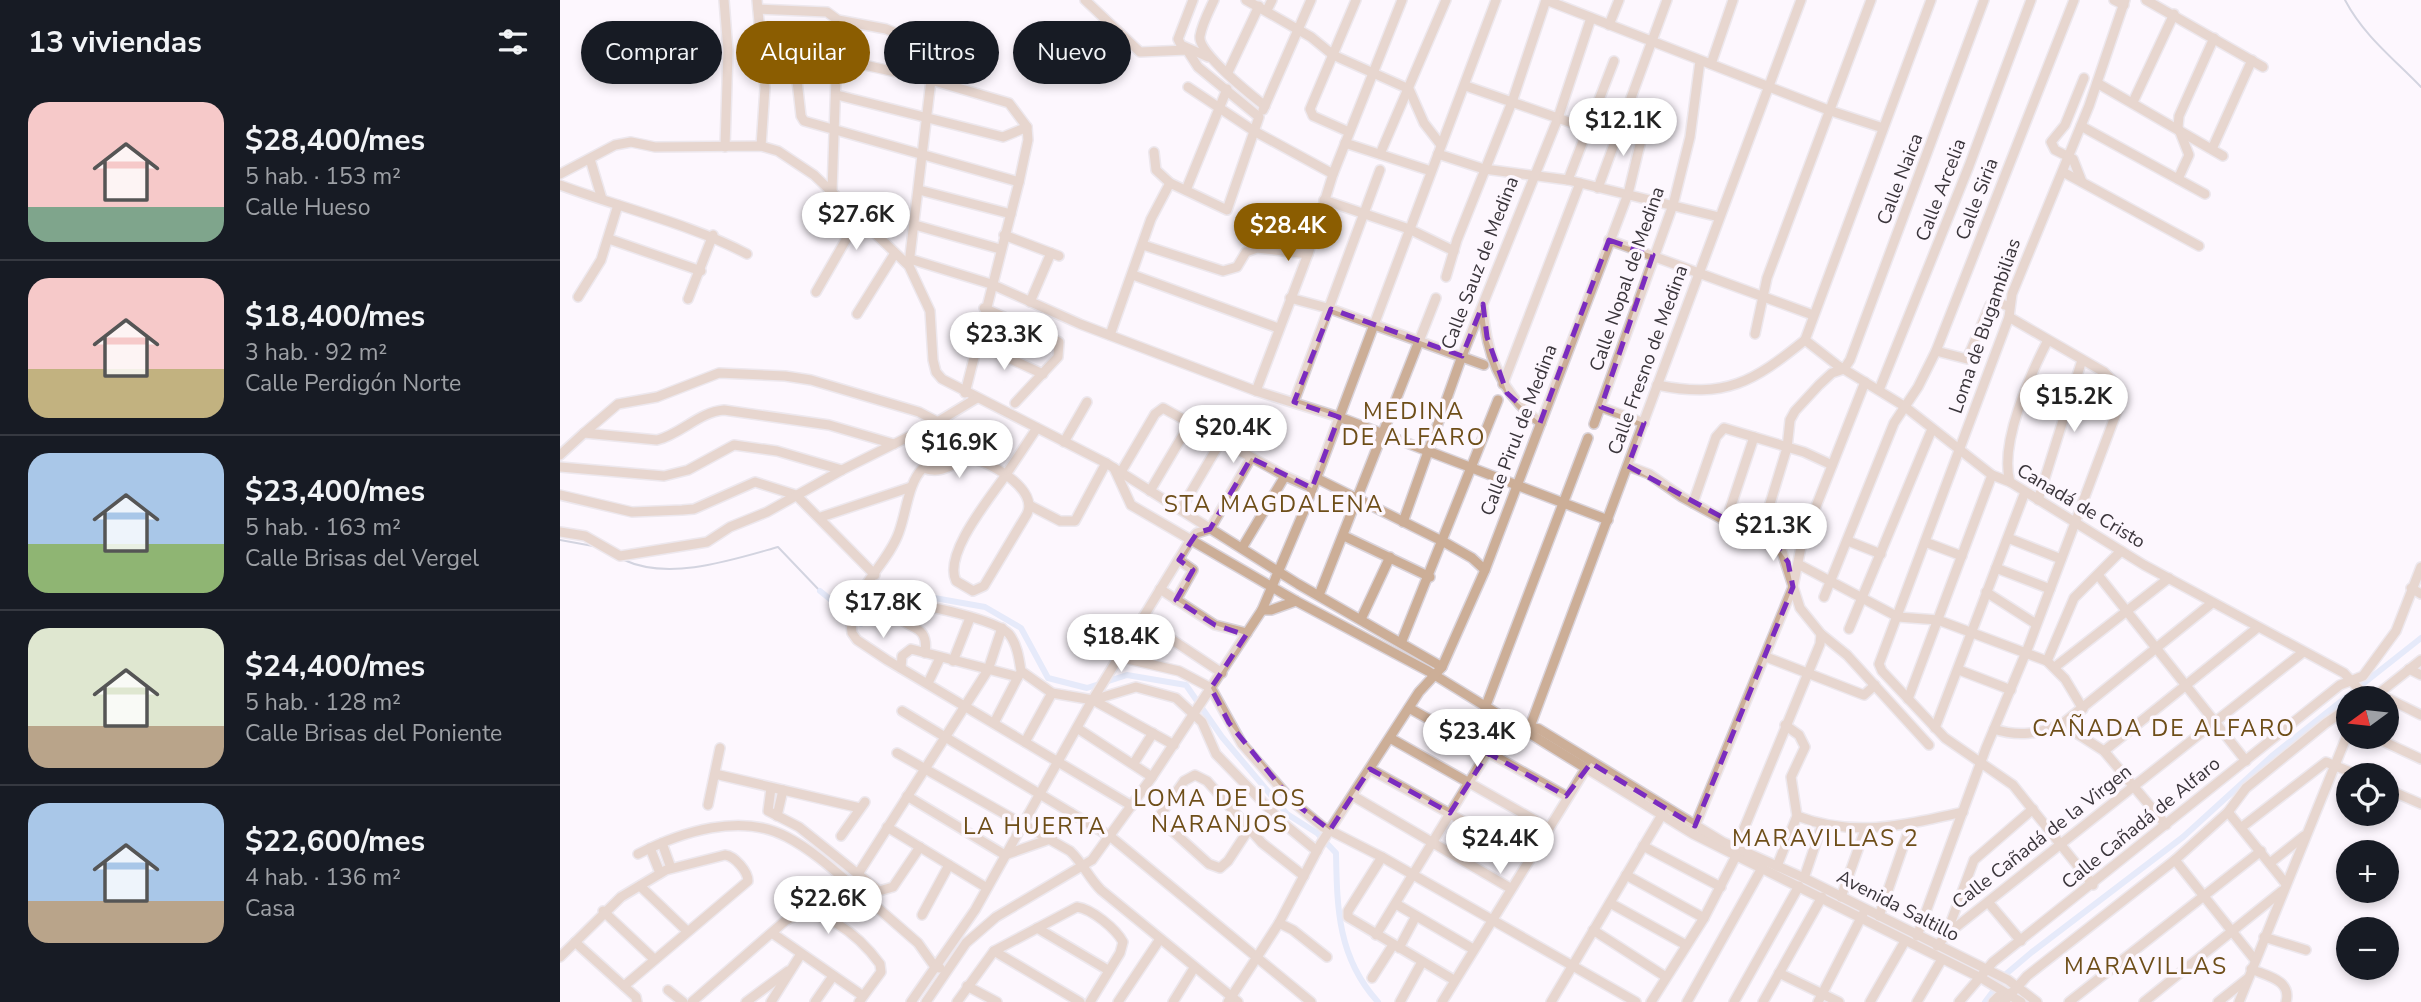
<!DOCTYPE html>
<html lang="es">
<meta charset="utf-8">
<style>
body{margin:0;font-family:"Nunito Sans",sans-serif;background:#20242c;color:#f1f3f6;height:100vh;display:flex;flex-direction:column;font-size:26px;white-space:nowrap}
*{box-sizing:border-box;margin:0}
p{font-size:23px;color:#9ea1a6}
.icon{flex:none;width:38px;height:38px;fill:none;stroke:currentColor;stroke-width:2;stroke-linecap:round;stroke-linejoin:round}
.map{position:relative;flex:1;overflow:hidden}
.panel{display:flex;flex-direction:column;background:#171b24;width:560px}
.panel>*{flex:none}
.banner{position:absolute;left:21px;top:21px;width:665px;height:63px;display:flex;gap:14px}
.needle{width:46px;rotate:255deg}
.buttons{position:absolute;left:1776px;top:686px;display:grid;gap:14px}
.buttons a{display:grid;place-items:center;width:63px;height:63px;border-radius:50%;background:#171b24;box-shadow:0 4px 10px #0003;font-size:35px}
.price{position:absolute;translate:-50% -60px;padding:0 16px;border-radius:24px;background:#fff;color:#222;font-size:23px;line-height:46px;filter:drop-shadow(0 2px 4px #0008)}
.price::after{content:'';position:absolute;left:50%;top:42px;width:21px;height:16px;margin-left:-10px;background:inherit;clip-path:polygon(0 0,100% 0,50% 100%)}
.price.current{background:#8b5d01;color:#fff}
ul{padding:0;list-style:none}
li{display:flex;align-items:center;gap:21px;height:175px;padding:0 28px}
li+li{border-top:2px solid #363941}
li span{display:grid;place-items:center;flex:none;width:196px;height:140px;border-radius:21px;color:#555}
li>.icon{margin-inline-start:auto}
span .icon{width:84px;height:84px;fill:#fffc;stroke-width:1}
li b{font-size:30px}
h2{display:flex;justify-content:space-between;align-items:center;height:84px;padding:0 28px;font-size:30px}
.pill{padding:0 24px;border-radius:32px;background:#171b24;box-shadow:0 4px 10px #0003;font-size:24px;line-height:63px}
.pill.current{background:#8b5d01;color:#fff}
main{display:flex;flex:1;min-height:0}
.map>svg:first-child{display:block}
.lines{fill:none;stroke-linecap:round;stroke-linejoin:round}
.stream{stroke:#a0a8bd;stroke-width:2}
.canal{stroke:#cbd9f5;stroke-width:6}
.minor-casing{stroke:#dad4db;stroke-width:12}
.minor{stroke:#ccae97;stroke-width:9}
.marked{fill:none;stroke:#7b2cbf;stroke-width:5;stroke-dasharray:14 9;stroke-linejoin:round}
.labels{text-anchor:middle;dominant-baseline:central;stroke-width:7;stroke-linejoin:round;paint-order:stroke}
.street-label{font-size:19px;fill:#3a353b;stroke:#fdf7fe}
.quarter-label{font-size:23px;letter-spacing:2px;fill:#6e4e19;stroke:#fdf7fe}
</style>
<main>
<section class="panel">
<h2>13 viviendas<svg class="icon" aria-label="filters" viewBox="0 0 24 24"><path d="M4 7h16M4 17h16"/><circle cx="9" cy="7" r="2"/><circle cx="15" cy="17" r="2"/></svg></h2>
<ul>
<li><span style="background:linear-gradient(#f6c9c9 75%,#7fa58c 0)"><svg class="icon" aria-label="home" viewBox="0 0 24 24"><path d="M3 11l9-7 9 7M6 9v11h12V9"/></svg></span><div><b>$28,400/mes</b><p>5 hab. · 153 m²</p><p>Calle Hueso</p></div></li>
<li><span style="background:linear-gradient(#f6c9c9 65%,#c2b280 0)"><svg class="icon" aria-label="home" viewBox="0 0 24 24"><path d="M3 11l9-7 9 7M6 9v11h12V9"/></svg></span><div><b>$18,400/mes</b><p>3 hab. · 92 m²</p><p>Calle Perdigón Norte</p></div></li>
<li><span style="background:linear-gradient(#a9c7e8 65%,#8fb573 0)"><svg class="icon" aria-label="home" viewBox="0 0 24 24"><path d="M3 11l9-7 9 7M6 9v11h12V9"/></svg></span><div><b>$23,400/mes</b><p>5 hab. · 163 m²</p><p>Calle Brisas del Vergel</p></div></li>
<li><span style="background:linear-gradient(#dfe7d0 70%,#b9a48a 0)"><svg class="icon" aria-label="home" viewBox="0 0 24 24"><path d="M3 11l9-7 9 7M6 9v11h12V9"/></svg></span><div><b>$24,400/mes</b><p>5 hab. · 128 m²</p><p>Calle Brisas del Poniente</p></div></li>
<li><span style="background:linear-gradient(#a9c7e8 70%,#b9a48a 0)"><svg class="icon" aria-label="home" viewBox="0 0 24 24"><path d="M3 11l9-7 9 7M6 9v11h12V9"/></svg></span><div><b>$22,600/mes</b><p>4 hab. · 136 m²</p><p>Casa</p></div></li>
</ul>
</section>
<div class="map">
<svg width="1861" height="1002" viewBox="0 0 1861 1002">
<rect width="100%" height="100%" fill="#fdf7fe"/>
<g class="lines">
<g class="stream">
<path d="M1785 0C1804 36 1833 58 1861 87"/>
<polyline points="0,540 33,546"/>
<path d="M64 560C109 581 172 560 218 547L260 591"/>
</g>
<g class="canal">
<path d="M260 591 301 624 352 594 425 607 461 628 488 678 527 688 567 675 626 685 662 737 727 814 757 833 776 853C777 909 778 958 818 1002"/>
<polyline points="1425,1002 1446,974 1472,952 1623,837 1713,755 1861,638"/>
</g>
<g class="minor-casing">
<g id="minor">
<polyline points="164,0 168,51 165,147"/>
<polyline points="197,0 205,88 201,146"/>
<polyline points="525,0 580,52 627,50 638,67 699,117 667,210 610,183 596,170 594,152"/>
<polyline points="633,0 618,39 621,45 648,57"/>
<path d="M654 0C649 11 642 24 640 36 637 52 691 95 705 106"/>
<polyline points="686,0 751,37 773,55 849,89 864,123 881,145"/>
<polyline points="1554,0 1564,5"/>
<polyline points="1586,0 1703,67"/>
<polyline points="198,9 267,12 278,20 326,29 370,47 371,80 349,264"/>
<polyline points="707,10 712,0"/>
<polyline points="1049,25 1059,0"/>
<polyline points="278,59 371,80 449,103 467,127 468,140 459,182 405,393"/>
<polyline points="203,62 220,60 236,72 241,116 244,121 459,182"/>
<polyline points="1151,64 1173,0"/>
<polyline points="668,72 699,6"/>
<polyline points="1537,83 1663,156"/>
<polyline points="906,86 1055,138"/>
<polyline points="628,87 694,131 773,174"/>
<polyline points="277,95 443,137 467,127"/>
<polyline points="1573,102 1614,14"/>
<polyline points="703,110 751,0"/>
<polyline points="1521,126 1645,194"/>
<polyline points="789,132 753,116 750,109 796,0"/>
<polyline points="785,143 871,171"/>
<polyline points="1652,149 1692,60"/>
<polyline points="820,154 886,0"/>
<polyline points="878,154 924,169 1008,180 1159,217"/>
<polyline points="30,159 42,199"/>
<polyline points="1503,172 1639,246"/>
<polyline points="0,174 55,145 71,142 95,147 201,146 218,151 254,175 349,266 370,311 373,360 376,372 382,379 546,463 738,584 882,667"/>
<polyline points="1618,179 1629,155 1618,127 1619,116 1654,38"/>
<polyline points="1008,180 1054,61"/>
<polyline points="1522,182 1513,159 1495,150 1491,142 1505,125 1524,78"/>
<path d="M0 185C61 208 131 224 187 254"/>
<polyline points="1038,188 1107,0"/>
<polyline points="359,190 451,214"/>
<polyline points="626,190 667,89"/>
<polyline points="272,191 278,20"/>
<polyline points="764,200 849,229 894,251"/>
<polyline points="355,225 440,249"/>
<polyline points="444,235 499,256"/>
<polyline points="49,239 141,271"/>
<polyline points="1049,240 1253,315"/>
<polyline points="583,245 663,271 677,267 686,252 697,248 748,254"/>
<polyline points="350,259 431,284 520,324 696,391 779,417 1048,520"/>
<polyline points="573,275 718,328"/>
<polyline points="886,277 897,240 952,102 986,0 1271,111 1323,128"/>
<polyline points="256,292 299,217"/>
<polyline points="18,297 41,260 58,205"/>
<polyline points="730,298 771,309 924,365"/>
<polyline points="128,299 153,235"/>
<polyline points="470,302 491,253"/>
<polyline points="424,308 499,342 498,357 455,403"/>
<path d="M923 308C926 354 942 396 981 423"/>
<polyline points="297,314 335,253"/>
<polyline points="1195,334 1207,278 1311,0"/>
<polyline points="550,335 591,219 610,183"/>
<polyline points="1245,340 1277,365 1344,406 1432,475 1450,482 1584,565 1784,673 1807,698"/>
<polyline points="1245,340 1371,0"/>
<polyline points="416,343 483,374"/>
<polyline points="1376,351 1407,359 1430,305 1435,302 1448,306"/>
<polyline points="943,384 1020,183"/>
<path d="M1097 385C1166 399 1193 382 1245 340"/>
<polyline points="1319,390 1409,166 1471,0"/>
<polyline points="696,391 748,254 773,174 842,0"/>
<polyline points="734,402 820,170"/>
<polyline points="1041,407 1084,423"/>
<polyline points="1034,424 1113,205 1130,137 1140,61"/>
<path d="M477 428 445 476C430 498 383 554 396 581L413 591 424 586 467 514C478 491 436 465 416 460 396 455 388 477 363 468 348 483 347 510 339 532 327 567 286 593 292 633L297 640 327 660 572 806"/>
<polyline points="24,433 58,404 97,397 159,373 225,376 251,380 359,412 378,422"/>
<polyline points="504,442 527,402"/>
<path d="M0 455 24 433 97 440C121 434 139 412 164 410L269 425 334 444"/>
<polyline points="1068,466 1089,474 1122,497 1222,552 1240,608 1261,634 1287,655 1369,745"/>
<polyline points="0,467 104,476 128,470 174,445 217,451 282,470"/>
<polyline points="554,468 571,505 736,601"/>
<polyline points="561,472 595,414 603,408 725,476 752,488"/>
<polyline points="756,478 884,542 912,558 925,570"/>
<path d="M1450 482C1439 444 1470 375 1488 340"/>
<polyline points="590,491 630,423"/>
<polyline points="0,495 72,512 122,510 134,509 195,482 236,495 315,575"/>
<polyline points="1478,500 1522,360"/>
<polyline points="1133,503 1156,437 1164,428 1244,452 1272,465"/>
<polyline points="471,506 500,521 515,521 546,463"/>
<polyline points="621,509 661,441"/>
<polyline points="1170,509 1194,437"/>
<polyline points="261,517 351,487"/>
<polyline points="1205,520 1227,448 1230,420 1235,411 1259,385 1272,373 1284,369 1290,360 1424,0"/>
<polyline points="843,522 902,356 998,118 1031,18"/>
<polyline points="0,532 25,536 60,556 147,542 170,527 207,512 282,470 374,424 417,398"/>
<polyline points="784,536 870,577"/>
<polyline points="1448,538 1501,559"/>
<polyline points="1288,541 1321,554"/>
<polyline points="1365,542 1402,556"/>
<polyline points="682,548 725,476"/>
<polyline points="1238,564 1338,617 1378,620 1487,661 1505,679 1523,709"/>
<polyline points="1436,568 1490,589"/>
<polyline points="1538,575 1686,761"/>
<polyline points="1851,588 1861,594"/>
<polyline points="600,589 655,625 687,633"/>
<polyline points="1426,592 1476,624"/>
<polyline points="759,595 876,298"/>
<polyline points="1264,597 1334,423 1358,387 1376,351 1514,0"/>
<polyline points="616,600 633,570 619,560"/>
<polyline points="702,610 711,610 736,601 868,671 1133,834 1423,979 1461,1002"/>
<polyline points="581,619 662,673"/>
<polyline points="801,619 830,557"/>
<polyline points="1289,629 1372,429"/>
<polyline points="841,643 938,400"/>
<path d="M365 653C370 619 340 633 338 609L343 605C363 603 436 620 449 634 457 644 459 658 461 671L492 693 533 700 576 687 616 698 642 722 656 754 723 823 757 851"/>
<polyline points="559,657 619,671 651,688 682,744 733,802 763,827 822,857 1076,1002"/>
<polyline points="1206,657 1304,695 1315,685"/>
<polyline points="393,661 410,618"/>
<polyline points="1487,661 1514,598 1561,551"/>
<polyline points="1495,667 1609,578"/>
<polyline points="341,668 342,656 351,649 458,677"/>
<polyline points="1849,669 1861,675"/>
<polyline points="1399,670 1451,690"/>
<polyline points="368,683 380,658"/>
<polyline points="1813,698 1861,660"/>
<polyline points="1827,698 1861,715"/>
<polyline points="1348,699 1432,475"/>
<polyline points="533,700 614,745"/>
<polyline points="849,708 1006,796"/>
<polyline points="925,708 1028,438"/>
<polyline points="342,711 551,837 751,1002"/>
<polyline points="434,723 459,675"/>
<polyline points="1502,724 1544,751 1606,825"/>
<polyline points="966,726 979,729 1163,842 1244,878 1448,980 1477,1002"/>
<polyline points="517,728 592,777"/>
<polyline points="1375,728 1465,492"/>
<path d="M1434 729C1458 737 1479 734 1502 724L1652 603"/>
<polyline points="968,732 1241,0"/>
<polyline points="1814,737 1861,759"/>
<polyline points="830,738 987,827"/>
<polyline points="465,742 492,693"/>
<polyline points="1544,751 1697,628"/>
<path d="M337 753 510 851C523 863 528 877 541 890L678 1002"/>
<polyline points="574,763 593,733"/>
<polyline points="810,769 969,858"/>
<polyline points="155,774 300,808"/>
<polyline points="211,788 208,811 239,827 319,891 333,887 360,847"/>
<polyline points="1827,789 1861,804"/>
<polyline points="347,796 445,855 490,839 511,813"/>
<polyline points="793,796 950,888"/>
<polyline points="148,805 160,748"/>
<polyline points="1668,812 1726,884"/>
<polyline points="217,816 223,790"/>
<path d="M1237 816C1294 838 1345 825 1403 812"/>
<polyline points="1135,826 1233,587 1242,542 1305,382"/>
<polyline points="327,827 427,888"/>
<polyline points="1682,827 1766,762 1798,775"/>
<polyline points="689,829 668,861 660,868 649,864 598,818 624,781 635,775 647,781 702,843 744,876"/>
<polyline points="281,836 305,802"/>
<polyline points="102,843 111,868"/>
<polyline points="1083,846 1161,887"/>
<polyline points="90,848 100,873"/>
<polyline points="1176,848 1260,644 1261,634"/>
<path d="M78 854C121 832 181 812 227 837 252 850 275 871 296 889"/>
<polyline points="822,857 788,911 788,917 894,980"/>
<polyline points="1615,860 1695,960"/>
<polyline points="1710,863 1744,836"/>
<polyline points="1217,866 1237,816 1231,777 1245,747 1239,735 1225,725"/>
<polyline points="298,874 428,670 442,628"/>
<polyline points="1066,875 1144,918"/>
<polyline points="1244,878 1262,825"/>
<polyline points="299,884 296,889 358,943 375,967 380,968"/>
<polyline points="1533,885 1453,785 1385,738 1322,671 1319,664 1449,317 1452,294 1529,106 1565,0"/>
<polyline points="80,886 127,931"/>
<polyline points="1281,897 1305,830"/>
<polyline points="1428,902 1461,941"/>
<polyline points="1050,903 1126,945"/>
<polyline points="836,904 913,949"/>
<polyline points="43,911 94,959"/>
<polyline points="362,915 389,865"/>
<polyline points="1319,916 1351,824"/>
<polyline points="719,923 733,930 767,957"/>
<polyline points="477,928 548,970"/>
<polyline points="1033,930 1106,977"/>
<polyline points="212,933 303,996"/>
<polyline points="816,935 947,720"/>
<polyline points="1386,935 1414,860 1473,809"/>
<polyline points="1357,936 1426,748 1469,645 1559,406 1556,384 1544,372 1449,317"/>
<polyline points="1704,937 1746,950"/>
<polyline points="15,942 76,997 77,1002"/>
<polyline points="1377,946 1386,935 1742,653"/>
<polyline points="839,948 856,916"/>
<polyline points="434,951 520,1002"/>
<path d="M0 957 61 897 106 870 165 855C175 856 188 872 188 881L64 986"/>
<path d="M1691 969C1707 976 1732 980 1726 1002"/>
<polyline points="1219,973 1279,1002"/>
<polyline points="812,978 833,945"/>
<polyline points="407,986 437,1002"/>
<polyline points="108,990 123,1002"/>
<path d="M132 1002 225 921C259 899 300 937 320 964L321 972 299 1002"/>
<polyline points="186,1002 228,971"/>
<polyline points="211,1002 241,954"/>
<polyline points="255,1002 273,976"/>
<polyline points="351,1002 415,910 530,704 631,539 637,533 650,529 691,458"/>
<polyline points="366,1002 406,943 436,917 532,860 592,777 702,610 744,511 936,0"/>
<path d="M397 1002 434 951 517 907C532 909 556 929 563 942L560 953 530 1002"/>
<polyline points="558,1002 600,939"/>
<polyline points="613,1002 634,968"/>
<polyline points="668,1002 719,923 760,845 859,692 882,667 925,570 1068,194 1084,128"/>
<polyline points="840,1002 862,962"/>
<polyline points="882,1002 1025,770"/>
<polyline points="991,1002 1103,813"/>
<polyline points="1091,1002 1144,918 1176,856"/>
<polyline points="1127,1002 1202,868"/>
<polyline points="1174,1002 1239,886"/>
<polyline points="1203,1002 1262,897"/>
<polyline points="1258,1002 1303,914"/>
<polyline points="1310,1002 1345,941"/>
<polyline points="1357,1002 1382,959"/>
<polyline points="1399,1002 1433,962 1780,685 1803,676 1836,631 1861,567"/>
<polyline points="1433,1002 1439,996 1450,993"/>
<polyline points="1444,1002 1467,976 1615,860 1668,812 1686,788 1766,723 1788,708"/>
<polyline points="1509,1002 1701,851"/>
<polyline points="1584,1002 1722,891"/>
<polyline points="1658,1002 1687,979"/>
<polyline points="1679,1002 1788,733"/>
</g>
</g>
<use href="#minor" class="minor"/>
</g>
<path d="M0 0H1861V1002H0ZM1049 240 1093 255 1041 407 1084 423 1068 466 1217 547 1228 562 1233 587 1135 826 1031 763 1006 796 928 753 890 813 810 769 770 830 733 802 669 723 651 688 686 635 655 625 616 600 633 570 619 560 637 533 650 529 691 458 752 488 779 417 734 402 771 309 902 356 923 304 927 337 947 393 980 423Z" fill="#fdf7fe" fill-opacity=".55" fill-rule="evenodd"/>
<path class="marked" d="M1049 240 1093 255 1041 407 1084 423 1068 466 1217 547 1228 562 1233 587 1135 826 1031 763 1006 796 928 753 890 813 810 769 770 830 733 802 669 723 651 688 686 635 655 625 616 600 633 570 619 560 637 533 650 529 691 458 752 488 779 417 734 402 771 309 902 356 923 304 927 337 947 393 980 423Z"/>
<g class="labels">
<g class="street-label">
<text transform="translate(1340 179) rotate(-69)">Calle Naica</text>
<text transform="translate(1381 190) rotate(-69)">Calle Arcelia</text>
<text transform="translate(1417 199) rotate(-69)">Calle Siria</text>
<text transform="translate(920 263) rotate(-69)">Calle Sauz de Medina</text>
<text transform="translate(1067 279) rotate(-71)">Calle Nopal de Medina</text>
<text transform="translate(1425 326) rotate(-71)">Loma de Bugambilias</text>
<text transform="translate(1088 360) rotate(-70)">Calle Fresno de Medina</text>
<text transform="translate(959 430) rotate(-69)">Calle Pirul de Medina</text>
<text transform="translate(1521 506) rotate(31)">Canadá de Cristo</text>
<text transform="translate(1581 823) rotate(-39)">Calle Cañadá de Alfaro</text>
<text transform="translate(1482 837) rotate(-38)">Calle Cañadá de la Virgen</text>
<text transform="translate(1338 906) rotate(27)">Avenida Saltillo</text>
</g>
<g class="quarter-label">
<text x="854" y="411">MEDINA<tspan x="854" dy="26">DE ALFARO</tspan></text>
<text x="714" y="504">STA MAGDALENA</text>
<text x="1604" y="728">CAÑADA DE ALFARO</text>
<text x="660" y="798">LOMA DE LOS<tspan x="660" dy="26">NARANJOS</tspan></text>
<text x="475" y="826">LA HUERTA</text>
<text x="1266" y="838">MARAVILLAS 2</text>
<text x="1586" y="966">MARAVILLAS</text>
</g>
</g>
</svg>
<div class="buttons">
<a><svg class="needle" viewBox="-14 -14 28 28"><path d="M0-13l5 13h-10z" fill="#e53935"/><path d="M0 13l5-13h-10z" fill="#9ea1a6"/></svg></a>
<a><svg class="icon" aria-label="locate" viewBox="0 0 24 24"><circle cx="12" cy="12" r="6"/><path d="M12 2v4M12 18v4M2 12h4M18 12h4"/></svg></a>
<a>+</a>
<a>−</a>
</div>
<b class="price" style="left:1063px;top:158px">$12.1K</b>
<b class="price" style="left:296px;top:252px">$27.6K</b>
<b class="price current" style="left:728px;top:263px">$28.4K</b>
<b class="price" style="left:444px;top:372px">$23.3K</b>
<b class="price" style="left:1514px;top:434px">$15.2K</b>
<b class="price" style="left:673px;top:465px">$20.4K</b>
<b class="price" style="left:399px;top:480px">$16.9K</b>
<b class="price" style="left:1213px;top:563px">$21.3K</b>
<b class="price" style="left:323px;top:640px">$17.8K</b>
<b class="price" style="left:561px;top:674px">$18.4K</b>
<b class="price" style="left:917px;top:769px">$23.4K</b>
<b class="price" style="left:940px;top:876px">$24.4K</b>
<b class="price" style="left:268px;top:936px">$22.6K</b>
<div class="banner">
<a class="pill">Comprar</a>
<a class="pill current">Alquilar</a>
<a class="pill">Filtros</a>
<a class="pill">Nuevo</a>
</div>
</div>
</main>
